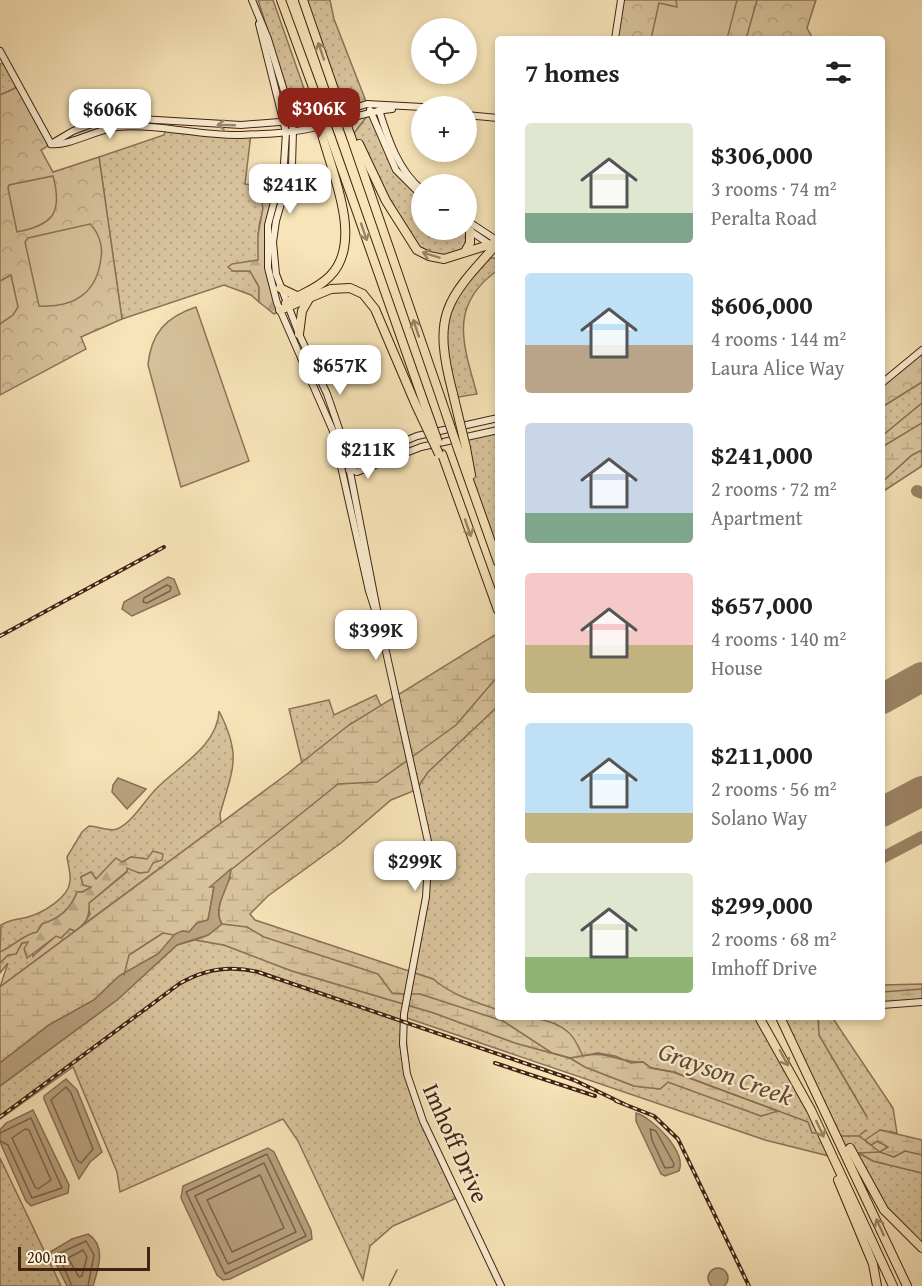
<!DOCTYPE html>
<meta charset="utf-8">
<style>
body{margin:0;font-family:"Gentium Book Plus",serif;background:#f2f2f2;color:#202124;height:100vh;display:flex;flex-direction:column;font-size:22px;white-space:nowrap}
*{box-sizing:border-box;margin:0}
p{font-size:20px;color:#757577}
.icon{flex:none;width:33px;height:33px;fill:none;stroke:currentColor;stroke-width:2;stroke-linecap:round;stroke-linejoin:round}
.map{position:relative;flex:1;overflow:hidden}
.sheet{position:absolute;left:495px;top:36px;width:390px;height:984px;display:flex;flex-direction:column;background:#fff;border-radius:6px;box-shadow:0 3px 9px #0003}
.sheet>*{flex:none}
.fabs{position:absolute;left:411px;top:18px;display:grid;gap:12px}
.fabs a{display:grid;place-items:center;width:66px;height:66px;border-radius:50%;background:#fff;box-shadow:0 3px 9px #0003;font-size:30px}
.scale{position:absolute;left:18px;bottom:15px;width:132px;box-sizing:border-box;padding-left:6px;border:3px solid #402313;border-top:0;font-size:16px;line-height:21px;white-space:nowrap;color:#402313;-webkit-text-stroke:4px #faedd1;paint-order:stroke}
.price{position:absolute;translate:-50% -51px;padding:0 14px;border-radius:12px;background:#fff;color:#222;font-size:20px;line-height:39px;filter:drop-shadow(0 2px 3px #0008)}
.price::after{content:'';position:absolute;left:50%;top:36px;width:18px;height:14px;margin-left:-9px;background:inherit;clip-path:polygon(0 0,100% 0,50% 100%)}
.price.selected{background:#8f2418;color:#fff}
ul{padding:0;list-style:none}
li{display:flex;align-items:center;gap:18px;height:150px;padding:0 30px}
li span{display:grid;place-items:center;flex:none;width:168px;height:120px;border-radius:6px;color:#555}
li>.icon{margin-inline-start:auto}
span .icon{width:72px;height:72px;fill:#fffc;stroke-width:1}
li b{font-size:26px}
h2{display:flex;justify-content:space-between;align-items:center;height:72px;padding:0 30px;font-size:26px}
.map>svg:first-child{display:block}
.grass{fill:url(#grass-dots);stroke:#8c7358;stroke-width:1.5}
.forest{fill:url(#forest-firs);stroke:#8c7358;stroke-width:1.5}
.wetland{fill:url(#wetland-marsh);stroke:#8c7358;stroke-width:1.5}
.park{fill:url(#park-crowns);stroke:#8c7358;stroke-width:1.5}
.garden{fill:#d8c39c;stroke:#8c7358;stroke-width:1.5}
.water{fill:#b9a280;stroke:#896f54;stroke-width:1.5}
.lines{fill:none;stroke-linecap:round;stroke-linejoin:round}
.shore{stroke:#7c624a;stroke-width:1.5}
.stream{stroke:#896f54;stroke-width:1.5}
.taxiway{stroke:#9c8466;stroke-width:12}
.runway{stroke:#9c8466;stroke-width:30}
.secondary-casing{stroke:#402313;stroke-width:8}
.highway-casing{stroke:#402313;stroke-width:10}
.secondary{stroke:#faedd1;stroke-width:6}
.highway{stroke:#f7e4b8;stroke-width:8}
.rail-casing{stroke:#402313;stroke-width:4}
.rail{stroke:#faedd1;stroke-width:1.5;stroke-dasharray:4.5;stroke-linecap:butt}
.highway-bridge-casing{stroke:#402313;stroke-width:10;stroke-linecap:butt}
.highway-bridge{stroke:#f7e4b8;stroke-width:8}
.oneway{stroke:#9c8466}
.oneway2{stroke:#9d8872}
.labels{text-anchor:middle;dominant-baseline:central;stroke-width:4.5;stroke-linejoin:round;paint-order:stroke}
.street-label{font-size:24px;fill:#402313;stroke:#faedd1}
.water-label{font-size:26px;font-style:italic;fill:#644934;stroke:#faedd1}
</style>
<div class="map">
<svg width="922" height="1286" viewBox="0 0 922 1286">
<defs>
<pattern id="grass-dots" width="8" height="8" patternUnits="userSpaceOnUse" patternTransform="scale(1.5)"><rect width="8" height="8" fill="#d8c39c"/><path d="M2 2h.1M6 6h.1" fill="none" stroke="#baa786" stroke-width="1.8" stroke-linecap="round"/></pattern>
<pattern id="forest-firs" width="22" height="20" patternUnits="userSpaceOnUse" patternTransform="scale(1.5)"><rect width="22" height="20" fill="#d8c39c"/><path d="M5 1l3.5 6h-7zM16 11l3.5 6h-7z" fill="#baa786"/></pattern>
<pattern id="wetland-marsh" width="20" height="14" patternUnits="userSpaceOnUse" patternTransform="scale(1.5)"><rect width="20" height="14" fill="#d8c39c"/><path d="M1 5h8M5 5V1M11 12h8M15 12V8" fill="none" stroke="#baa786"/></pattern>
<pattern id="park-crowns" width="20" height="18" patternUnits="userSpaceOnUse" patternTransform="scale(1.5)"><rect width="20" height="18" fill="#d8c39c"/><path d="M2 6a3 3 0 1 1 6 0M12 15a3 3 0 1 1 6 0" fill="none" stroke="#baa786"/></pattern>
</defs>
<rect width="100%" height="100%" fill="#f7e4b8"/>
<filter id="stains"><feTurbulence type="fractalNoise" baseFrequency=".00333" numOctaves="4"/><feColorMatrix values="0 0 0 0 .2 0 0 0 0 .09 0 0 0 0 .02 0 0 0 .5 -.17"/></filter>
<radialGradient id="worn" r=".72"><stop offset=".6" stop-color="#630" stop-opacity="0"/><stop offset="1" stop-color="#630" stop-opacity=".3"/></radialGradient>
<g class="grass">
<polygon points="258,0 273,0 313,114 299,115 294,111"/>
<polygon points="302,0 330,0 334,19 367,104 343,111"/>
<polygon points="6,63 20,86 0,95 0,64"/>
<polygon points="370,112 388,157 421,196 422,230 466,230 465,252 450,258 423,253 351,137"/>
<path d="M166 129 251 134 245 184 278 188C257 215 257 227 259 260L247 263 233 271H250L259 287V302L251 295 224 285 122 319 99 157 164 135Z"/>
<path d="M492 258H498V270C448 305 463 344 477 394L453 398 445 365 447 311 483 259Z"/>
<polygon points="922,382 922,403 882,436 882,407"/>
<polygon points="498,430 498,562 473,490 463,436"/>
<polygon points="922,450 922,466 882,492 882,482 912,455"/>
<polygon points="376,695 381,706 349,725 302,763 289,709 329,700 334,715"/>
<polygon points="498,706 498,1010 463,998 445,989 433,979 412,973 420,937 429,846 416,790 428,772"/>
<path d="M219 711C242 756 233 768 220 814L221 823 84 924 90 914 88 904 127 872 126 868 147 859 131 857 96 879 91 872 81 877 83 885 92 887 82 892H77C71 909 59 919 42 924L37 933C22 935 14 946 0 952L1 925C11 919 17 920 28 917 42 913 69 898 70 881 71 874 68 865 67 857L82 832 89 826C98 826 109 832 117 829 132 823 145 800 156 789 177 767 218 746 219 711Z"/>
<polygon points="70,929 75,931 0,987 8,963 0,973 0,963 8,955 16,954 22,943 29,942 33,956 56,936"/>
<path d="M195 940 224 945 292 971 434 1013 515 1043 570 1058 585 1067 634 1086 660 1089 668 1082 761 1116 777 1111 674 1072 651 1068 643 1062C620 1064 609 1050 583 1057 565 1024 561 1026 526 1017H759L833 1157 765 1140 404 1017 411 1090 459 1197 393 1226 370 1246 363 1280 298 1141 283 1119 120 1192 117 1172 73 1067 0 1119V1086L117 1000 177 945Z"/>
<polygon points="779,1017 832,1017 893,1108 897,1133 880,1130 878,1141 888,1147 880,1152 860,1154 873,1161 922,1173 922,1248 897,1225 859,1180"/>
<polygon points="0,1158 61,1286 0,1286"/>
</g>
<g class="forest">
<path d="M265 193 276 195C264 241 267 265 280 310L274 314 259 302V287L250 271H233L228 267 232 264 258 260V235L263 208 261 199Z"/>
<path d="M153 851 163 854 162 860 153 863 148 872 139 873 127 868V871L89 903C90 917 86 923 75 931L70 929 61 938 56 936 27 958 24 949 28 942 22 943 16 954 8 955 0 963V952C14 946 22 935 37 932L42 924C59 919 71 909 77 892H83L91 887 83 885 81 877 91 872 96 879 116 858 122 862 131 857 147 859Z"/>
</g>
<g class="wetland">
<polygon points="922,403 922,450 912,455 882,482 882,436"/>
<path d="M498 633V706L428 772 416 790 391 800 341 843 268 896 250 914 255 920 433 979C452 995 475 1002 498 1010V1017C521 1017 550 1016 568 1032 575 1037 579 1049 583 1056 609 1050 620 1064 643 1062L651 1068 673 1072 778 1111 761 1116 668 1082 660 1089 634 1086 585 1067 570 1058 515 1043 434 1013 292 971 224 945 195 940 208 935 221 924C215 911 223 889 231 877L214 887 208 920 197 923 189 932 183 931 158 954 119 976 94 1000 49 1025 0 1063V987L287 774 349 725Z"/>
<polygon points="922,984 922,1002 882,1005 882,985"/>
<polygon points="880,1130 922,1140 922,1173 873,1161 859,1153 880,1152 888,1147 878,1141 871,1145 865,1140"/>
</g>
<g class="park">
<polygon points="621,0 816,0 807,28 813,39 615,39"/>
<polygon points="20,86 51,144 41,150 53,172 99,157 122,319 81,337 86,349 0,395 0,95"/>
<polygon points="922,350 922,382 882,407 882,383"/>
</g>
<g class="garden">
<polygon points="676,0 737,0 727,39 651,39 659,3 677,7"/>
<path d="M53 176C63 213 53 225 17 232L8 188 9 185Z"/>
<path d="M90 224C99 233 103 246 101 258 97 293 74 308 39 306L25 242 28 238Z"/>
<polygon points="11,275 18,307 13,315 0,324 0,281"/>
<path d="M196 307 249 461 181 487 148 365C151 333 166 317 196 307Z"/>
</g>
<g class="water">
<polygon points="168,577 174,579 180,594 132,616 122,609 124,602"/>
<polygon points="118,778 146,789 127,809 112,792 113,785"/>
<path d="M231 869C231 887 211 906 222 924L208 935 177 945 117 1000 0 1086V1063L49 1025 94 1000 119 976 158 954 175 934 182 931 189 932 197 923 208 920 214 887H210Z"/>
<polygon points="66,1079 77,1090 102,1152 90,1162 79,1179 44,1099 44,1096"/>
<polygon points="33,1110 69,1185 68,1193 31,1206 26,1201 0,1142 0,1130 6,1123"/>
<path d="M636 1113C653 1118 687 1152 679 1171L665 1176 661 1174 636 1121Z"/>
<polygon points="268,1148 274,1152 311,1230 312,1239 230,1279 223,1280 217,1275 181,1198 183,1186"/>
<path d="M88 1234C107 1246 98 1269 93 1286H67L50 1252 72 1239Z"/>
<circle cx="718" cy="1278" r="10"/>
</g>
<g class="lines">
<g class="shore">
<polygon points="167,585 171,587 170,591 147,603 143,602 144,598"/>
<polygon points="66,1087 71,1093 93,1149 81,1163 77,1160 51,1100"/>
<polygon points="25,1129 29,1130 51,1180 38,1189 35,1187 12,1138"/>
<polygon points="650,1129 656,1131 674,1164 673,1167 665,1168 652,1140"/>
<polyline points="0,1133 31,1118 62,1188 32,1198 8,1145 0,1141"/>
<polygon points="267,1154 306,1236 225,1274 186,1192"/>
<polygon points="264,1163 296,1232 228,1264 195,1196"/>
<polygon points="260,1175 284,1228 232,1252 207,1200"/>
<polygon points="83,1250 87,1257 82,1276 79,1277 68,1258"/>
<polyline points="72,1286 58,1254 86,1241 94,1255 88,1286"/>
</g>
<g class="stream">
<polyline points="746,39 757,0"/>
<polyline points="882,447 922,423"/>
<polyline points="412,757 456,725 498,676"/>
<polyline points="232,869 338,784 377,782 408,760"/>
<polyline points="222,924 247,927 264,937 378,974 392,993 405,994"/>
<polyline points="124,975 129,955 163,933 174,935"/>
<polyline points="882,992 922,989"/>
<polyline points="410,994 420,994 503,1021 552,1053 570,1058 598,1053 615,1056 631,1063 643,1062 651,1068 673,1072 808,1122 812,1133 819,1133"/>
<polyline points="818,1017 819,1035 867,1117"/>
<polyline points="860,1135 866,1130"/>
<polyline points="841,1136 859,1136 880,1152 894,1157 905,1151 922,1155"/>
<polyline points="389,1286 397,1270"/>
</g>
<g class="taxiway">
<polyline points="917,491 922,493"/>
<polyline points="882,858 922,837"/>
</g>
<g class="runway">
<polyline points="882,699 922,677"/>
<polyline points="882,812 922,791"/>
</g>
<g class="secondary-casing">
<g id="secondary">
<polyline points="252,0 268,39 289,107 293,131 292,166 276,221 273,242 276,274 299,334 327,394 345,446 379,620 429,846 426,897 404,1014 403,1044 407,1074 423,1121 501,1286"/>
<polyline points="259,24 286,132 284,164 268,225 268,268 277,303 333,431 369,591 378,619"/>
<polyline points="615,39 621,0"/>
<polyline points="0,51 51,144"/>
<polyline points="370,110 396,170 422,196"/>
<path d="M379 110C388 139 398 170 422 190"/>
<polyline points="466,115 498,118"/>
<polyline points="51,144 73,131 100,121 123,118 241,125 318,119 367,104 422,107"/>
<path d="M51 144C70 146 95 130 117 127 158 123 199 136 240 135 266 134 295 133 321 126 345 121 368 111 392 109"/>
<polyline points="466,220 498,241"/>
<polyline points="466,228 498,250"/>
<polyline points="882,383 922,350"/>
<polyline points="345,446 357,453 373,450"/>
<polyline points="351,469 357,472 421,447 498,430"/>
<polyline points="349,470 355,462 417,436 498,418"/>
<polyline points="882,1005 922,1002"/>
</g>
</g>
<g class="highway-casing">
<g id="highway">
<polyline points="281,0 319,104"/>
<polyline points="303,0 338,101"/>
<polyline points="351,137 440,396"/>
<polyline points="331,138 423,400"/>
<polyline points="359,144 386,201 417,250 429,256 444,259 498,242"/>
<polyline points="465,252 470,243 470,231"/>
<polyline points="280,288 297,296"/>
<path d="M286 303C300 294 318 289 330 276 363 243 334 178 323 138"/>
<polyline points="280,310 331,289 350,288 363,294 375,309 415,403"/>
<polyline points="299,334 302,311 310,297"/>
<path d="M453 394C432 314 445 301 498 243"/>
<polyline points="466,448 471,475"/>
<polyline points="458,449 498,562"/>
<polyline points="442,454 498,610"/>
<polyline points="759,1017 811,1110 893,1286"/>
<polyline points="780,1017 907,1286"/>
<polyline points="850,1148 884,1210 922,1248"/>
<polyline points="838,1180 873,1264 877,1286"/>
</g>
</g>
<use href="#secondary" class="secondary"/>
<use href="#highway" class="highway"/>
<g class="rail-casing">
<g id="rail">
<polyline points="0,636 164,547"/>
<polyline points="495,1063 595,1096"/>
<polyline points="616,1101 654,1116 678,1139 749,1286"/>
<path d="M0 1117 179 984C204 969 230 965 258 972L574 1080 624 1104"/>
</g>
</g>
<use href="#rail" class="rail"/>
<g class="highway-bridge-casing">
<g id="highway-bridge">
<polyline points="338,101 351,137"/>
<polyline points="319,104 331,138"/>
<polyline points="315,109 323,138"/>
<polyline points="453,394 466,448"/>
<polyline points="440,396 458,449"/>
<polyline points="423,400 438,442"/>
<polyline points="415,403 439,454"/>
</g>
</g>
<use href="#highway-bridge" class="highway-bridge"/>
</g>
<defs><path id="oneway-shaft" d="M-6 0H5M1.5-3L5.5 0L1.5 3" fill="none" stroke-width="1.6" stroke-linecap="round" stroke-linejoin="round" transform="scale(1.5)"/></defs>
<g class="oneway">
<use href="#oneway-shaft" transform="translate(321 51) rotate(-109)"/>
<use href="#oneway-shaft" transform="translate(364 232) rotate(71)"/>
<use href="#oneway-shaft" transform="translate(431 255) rotate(-163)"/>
<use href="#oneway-shaft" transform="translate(416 328) rotate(-109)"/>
<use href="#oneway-shaft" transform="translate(468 528) rotate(71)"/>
<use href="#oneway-shaft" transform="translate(784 1058) rotate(62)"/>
<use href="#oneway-shaft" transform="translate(820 1129) rotate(65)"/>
<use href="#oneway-shaft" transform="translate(880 1227) rotate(-115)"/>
</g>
<use class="oneway2" href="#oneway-shaft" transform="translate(226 125) rotate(-178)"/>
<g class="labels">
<g class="street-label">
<text transform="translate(456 1143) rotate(66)">Imhoff Drive</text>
</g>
<g class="water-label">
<text transform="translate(726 1073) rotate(20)">Grayson Creek</text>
</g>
</g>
<rect width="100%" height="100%" filter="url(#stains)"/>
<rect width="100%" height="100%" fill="url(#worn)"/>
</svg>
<div class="fabs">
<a><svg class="icon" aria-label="locate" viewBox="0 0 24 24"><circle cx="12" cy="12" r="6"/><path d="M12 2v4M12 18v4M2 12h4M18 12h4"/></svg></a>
<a>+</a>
<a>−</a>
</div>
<div class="scale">200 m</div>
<b class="price selected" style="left:319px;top:139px">$306K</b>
<b class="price" style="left:110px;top:140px">$606K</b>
<b class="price" style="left:290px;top:215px">$241K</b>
<b class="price" style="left:340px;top:396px">$657K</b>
<b class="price" style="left:368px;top:480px">$211K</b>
<b class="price" style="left:376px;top:661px">$399K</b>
<b class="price" style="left:415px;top:892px">$299K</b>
<section class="sheet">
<h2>7 homes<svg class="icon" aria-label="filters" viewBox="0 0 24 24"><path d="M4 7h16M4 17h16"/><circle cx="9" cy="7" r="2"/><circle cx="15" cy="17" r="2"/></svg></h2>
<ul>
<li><span style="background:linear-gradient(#dfe7d0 75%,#7fa58c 0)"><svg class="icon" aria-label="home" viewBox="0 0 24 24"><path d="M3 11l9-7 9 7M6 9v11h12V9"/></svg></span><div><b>$306,000</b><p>3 rooms · 74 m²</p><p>Peralta Road</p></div></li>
<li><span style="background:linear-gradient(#bfe0f5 60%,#b9a48a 0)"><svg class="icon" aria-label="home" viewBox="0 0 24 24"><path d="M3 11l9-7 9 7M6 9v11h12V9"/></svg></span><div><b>$606,000</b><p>4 rooms · 144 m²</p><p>Laura Alice Way</p></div></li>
<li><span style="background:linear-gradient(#c9d6e8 75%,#7fa58c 0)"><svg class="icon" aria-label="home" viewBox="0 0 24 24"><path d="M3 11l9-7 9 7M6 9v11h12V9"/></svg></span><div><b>$241,000</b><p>2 rooms · 72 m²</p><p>Apartment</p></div></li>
<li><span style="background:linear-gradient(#f6c9c9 60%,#c2b280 0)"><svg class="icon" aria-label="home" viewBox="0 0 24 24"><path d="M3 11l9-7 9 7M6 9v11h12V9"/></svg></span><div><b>$657,000</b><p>4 rooms · 140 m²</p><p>House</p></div></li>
<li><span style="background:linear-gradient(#bfe0f5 75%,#c2b280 0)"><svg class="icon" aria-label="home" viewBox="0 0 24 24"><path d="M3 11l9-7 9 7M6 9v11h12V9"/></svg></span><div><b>$211,000</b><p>2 rooms · 56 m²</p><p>Solano Way</p></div></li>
<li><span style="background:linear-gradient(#dfe7d0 70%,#8fb573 0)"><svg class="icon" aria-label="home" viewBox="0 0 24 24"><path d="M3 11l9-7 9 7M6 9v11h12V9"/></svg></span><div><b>$299,000</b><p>2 rooms · 68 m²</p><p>Imhoff Drive</p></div></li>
</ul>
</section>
</div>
